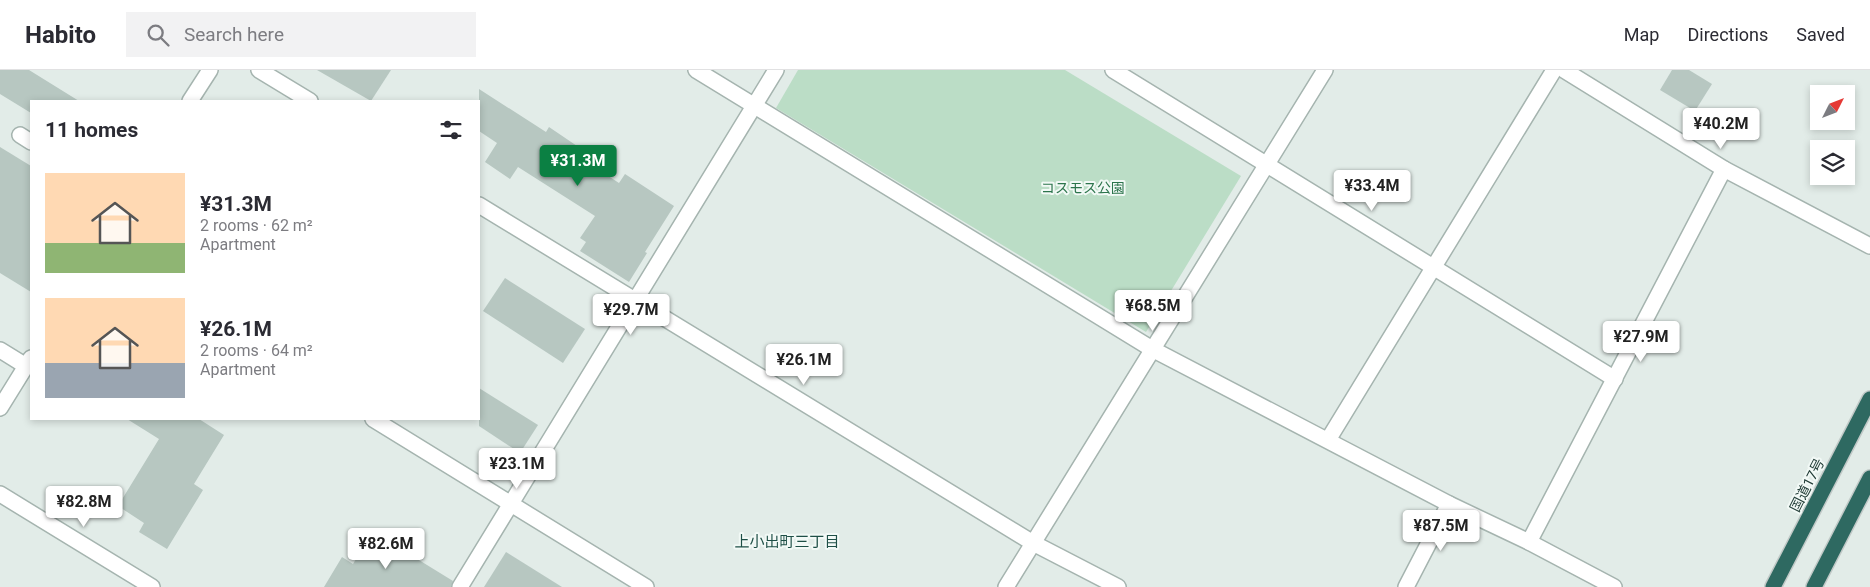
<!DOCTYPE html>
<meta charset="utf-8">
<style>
body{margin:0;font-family:Roboto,"Noto Sans JP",sans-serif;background:#f2f2f3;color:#2b2b33;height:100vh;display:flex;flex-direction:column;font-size:19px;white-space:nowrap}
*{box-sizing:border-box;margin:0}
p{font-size:16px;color:#7c7c81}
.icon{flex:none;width:28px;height:28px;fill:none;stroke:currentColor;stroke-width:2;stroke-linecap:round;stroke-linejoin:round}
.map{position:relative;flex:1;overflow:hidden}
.sheet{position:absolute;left:30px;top:30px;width:450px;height:320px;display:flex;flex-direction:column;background:#fff;border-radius:0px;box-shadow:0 2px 8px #0003}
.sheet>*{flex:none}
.needle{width:32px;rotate:48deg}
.buttons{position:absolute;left:1810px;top:15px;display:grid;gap:10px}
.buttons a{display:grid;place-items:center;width:45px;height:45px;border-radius:0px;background:#fff;box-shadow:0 2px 8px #0003;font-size:25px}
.price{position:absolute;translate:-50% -42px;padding:0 11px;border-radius:5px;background:#fff;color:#222;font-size:16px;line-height:32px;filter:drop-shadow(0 1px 2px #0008)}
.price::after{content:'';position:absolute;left:50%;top:30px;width:15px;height:11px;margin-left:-8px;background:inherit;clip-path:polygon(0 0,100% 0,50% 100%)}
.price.selected{background:#0b8043;color:#fff}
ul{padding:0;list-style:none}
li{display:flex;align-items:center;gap:15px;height:125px;padding:0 15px}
li span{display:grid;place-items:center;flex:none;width:140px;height:100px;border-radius:0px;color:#555}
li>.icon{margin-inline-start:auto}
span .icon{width:60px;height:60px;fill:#fffc;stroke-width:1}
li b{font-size:21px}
h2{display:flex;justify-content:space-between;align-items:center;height:60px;padding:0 15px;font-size:21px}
header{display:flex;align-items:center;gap:30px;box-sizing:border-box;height:70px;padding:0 25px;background:#fff;border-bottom:1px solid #e1e1e2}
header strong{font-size:24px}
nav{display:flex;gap:28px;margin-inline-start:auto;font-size:18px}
.search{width:350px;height:45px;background:#f2f2f3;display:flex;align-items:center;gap:12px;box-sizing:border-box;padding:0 18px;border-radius:0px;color:#7c7c81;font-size:19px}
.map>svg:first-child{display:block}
.green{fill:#bbddc6}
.building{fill:#b7c7c1}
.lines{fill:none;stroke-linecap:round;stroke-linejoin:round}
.lane-casing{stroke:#a5b4af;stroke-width:18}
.street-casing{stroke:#a5b4af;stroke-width:18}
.highway-casing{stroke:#c1c9c7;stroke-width:18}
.lane{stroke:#fff;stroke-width:15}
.street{stroke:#fff;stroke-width:15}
.highway{stroke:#2e6961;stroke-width:15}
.labels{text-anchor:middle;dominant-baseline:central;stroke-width:4;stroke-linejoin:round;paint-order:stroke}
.park-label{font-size:14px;fill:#2c744c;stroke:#f2f9f6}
.street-label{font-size:14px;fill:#223d37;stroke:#f2f9f6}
.neighbourhood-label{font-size:15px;fill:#1e4f46;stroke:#f2f9f6}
</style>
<header>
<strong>Habito</strong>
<div class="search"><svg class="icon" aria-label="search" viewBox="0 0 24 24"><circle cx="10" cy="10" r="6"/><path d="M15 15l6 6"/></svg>Search here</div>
<nav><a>Map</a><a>Directions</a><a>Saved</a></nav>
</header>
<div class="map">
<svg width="1870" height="517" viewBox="0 0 1870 517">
<rect width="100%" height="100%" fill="#e2ece8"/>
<polygon class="green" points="798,0 1065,0 1241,106 1146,262 776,38"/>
<g class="building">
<polygon points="0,0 29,0 79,31 31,31 31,43 0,24"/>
<polygon points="317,0 391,0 371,31"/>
<polygon points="1672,0 1689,0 1712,14 1695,41 1660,20"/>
<polygon points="479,19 546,62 549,57 580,78 576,85 619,113 625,104 674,136 645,182 647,183 629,212 580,181 586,172 580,168 595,146 518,97 510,109 485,92 497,73 479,61"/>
<polygon points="0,77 31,96 31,222 0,203"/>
<polygon points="505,208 585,259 563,293 483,241"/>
<polygon points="479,318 538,355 520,383 479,356"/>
<polygon points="127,349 199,349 224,365 194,414 203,420 167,479 139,462 144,453 118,436 159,369"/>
<polygon points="376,468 414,487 453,511 451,517 324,517 342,487 353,494 362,479 367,482"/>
<polygon points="506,482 562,517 484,517"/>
</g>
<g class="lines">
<g class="lane-casing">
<g id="lane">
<polyline points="20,65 31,72"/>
<polyline points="1328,370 1554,0"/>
</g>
</g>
<g class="street-casing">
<g id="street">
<polyline points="259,0 310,31"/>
<polyline points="696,0 1152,279 1449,434 1529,472 1614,517"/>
<polyline points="1113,0 1615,309"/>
<polyline points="1564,0 1724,99 1870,176"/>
<polyline points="190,31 210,0"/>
<polyline points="479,135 1033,473 1118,517"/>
<polyline points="0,280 26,296"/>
<polyline points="0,338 31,288"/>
<polyline points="373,349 646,517"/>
<polyline points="0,424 152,517"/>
<polyline points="1529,472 1724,99"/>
<polyline points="460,517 776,0"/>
<polyline points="1006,517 1325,0"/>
<polyline points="1406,517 1449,434"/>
</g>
</g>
<g class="highway-casing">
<g id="highway">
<polyline points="1773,517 1870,329"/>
<polyline points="1814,517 1870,408"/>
</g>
</g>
<use href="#lane" class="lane"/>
<use href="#street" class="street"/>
<use href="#highway" class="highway"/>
</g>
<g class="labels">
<g class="park-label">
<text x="1083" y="118">コスモス公園</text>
</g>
<g class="street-label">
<text transform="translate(1807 415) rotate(-63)">国道17号</text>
</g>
<g class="neighbourhood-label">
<text x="787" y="472">上小出町三丁目</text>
</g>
</g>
</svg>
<div class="buttons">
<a><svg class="needle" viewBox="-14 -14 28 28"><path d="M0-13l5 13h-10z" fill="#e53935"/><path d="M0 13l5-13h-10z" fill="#7c7c81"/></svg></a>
<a><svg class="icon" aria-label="layers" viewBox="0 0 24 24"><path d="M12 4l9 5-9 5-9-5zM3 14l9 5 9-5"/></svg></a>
</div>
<b class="price" style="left:1721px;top:80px">¥40.2M</b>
<b class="price selected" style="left:578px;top:117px">¥31.3M</b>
<b class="price" style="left:1372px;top:142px">¥33.4M</b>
<b class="price" style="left:1153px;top:262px">¥68.5M</b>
<b class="price" style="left:631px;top:266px">¥29.7M</b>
<b class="price" style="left:1641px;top:293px">¥27.9M</b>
<b class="price" style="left:804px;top:316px">¥26.1M</b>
<b class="price" style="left:517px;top:420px">¥23.1M</b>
<b class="price" style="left:84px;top:458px">¥82.8M</b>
<b class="price" style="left:1441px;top:482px">¥87.5M</b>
<b class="price" style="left:386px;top:500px">¥82.6M</b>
<section class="sheet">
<h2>11 homes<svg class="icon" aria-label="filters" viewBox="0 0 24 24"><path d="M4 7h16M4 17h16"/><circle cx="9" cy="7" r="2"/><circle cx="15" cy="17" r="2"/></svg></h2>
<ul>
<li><span style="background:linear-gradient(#ffd9b3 70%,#8fb573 0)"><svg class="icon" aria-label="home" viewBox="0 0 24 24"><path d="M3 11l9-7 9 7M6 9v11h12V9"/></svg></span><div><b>¥31.3M</b><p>2 rooms · 62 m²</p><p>Apartment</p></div></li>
<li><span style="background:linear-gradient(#ffd9b3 65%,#9aa5b1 0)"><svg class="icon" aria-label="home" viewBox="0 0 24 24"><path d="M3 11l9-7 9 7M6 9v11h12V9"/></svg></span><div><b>¥26.1M</b><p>2 rooms · 64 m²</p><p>Apartment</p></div></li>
</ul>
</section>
</div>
